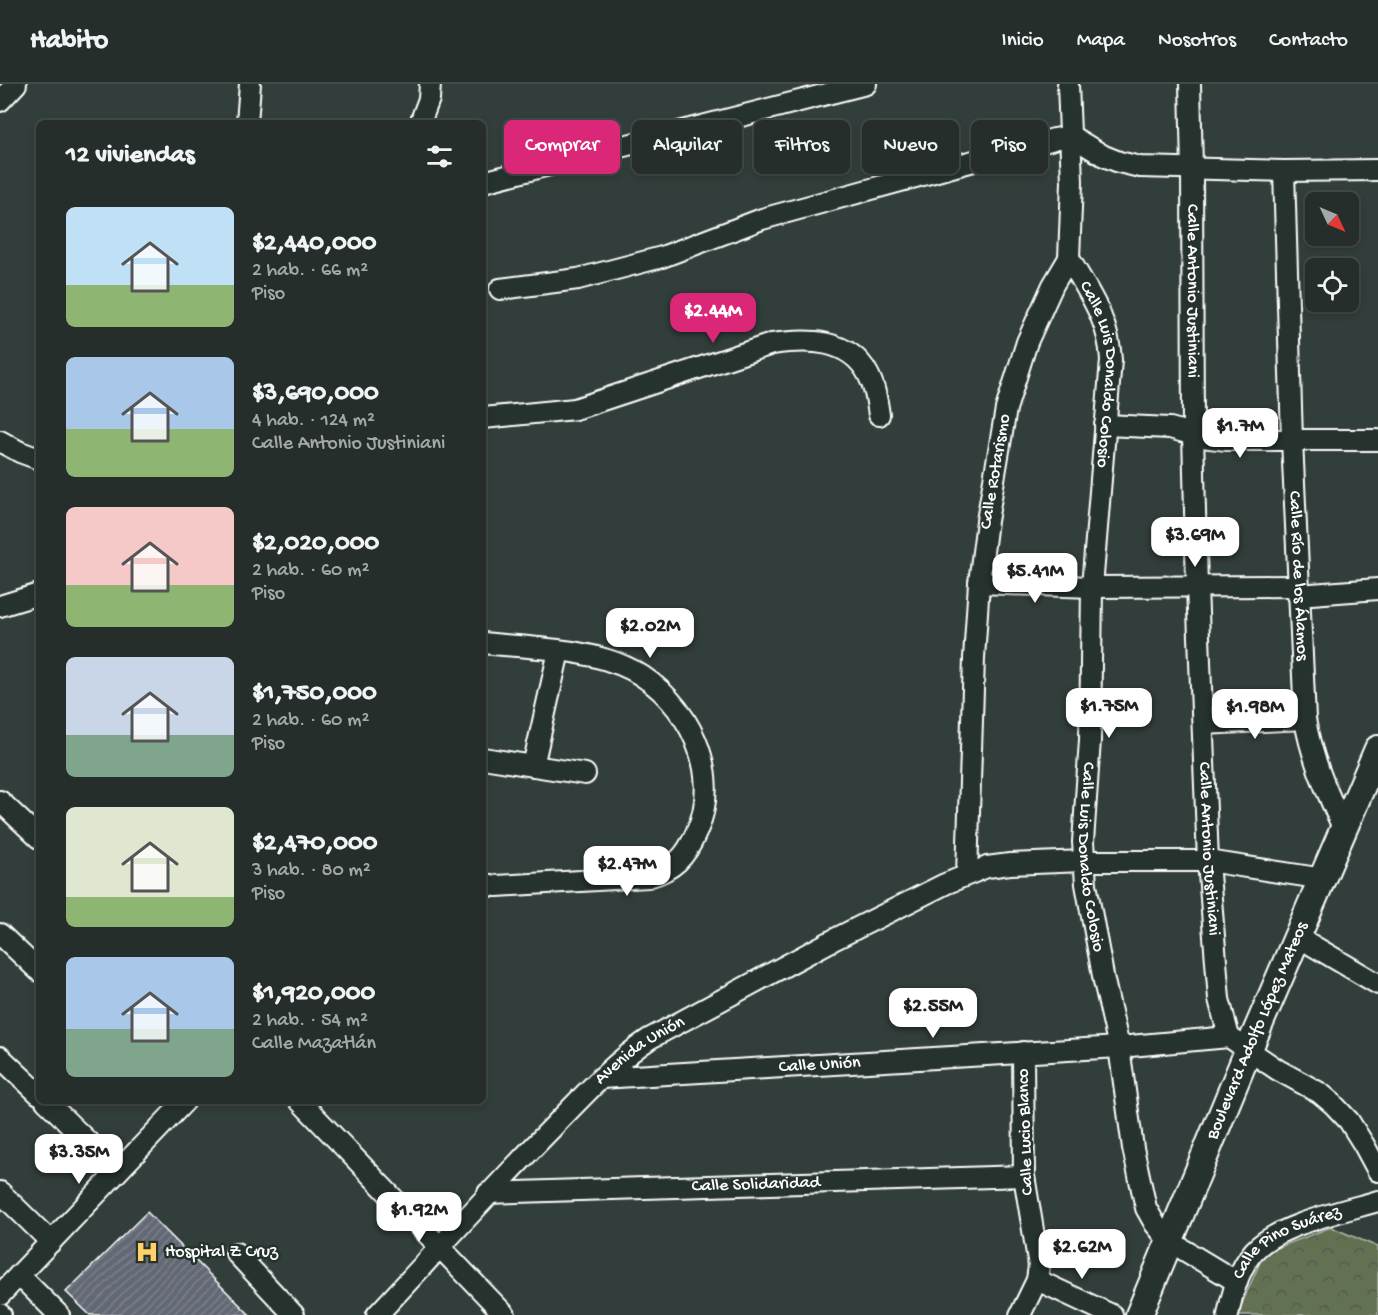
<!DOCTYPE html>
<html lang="es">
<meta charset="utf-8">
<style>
body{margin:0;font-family:"Gochi Hand",sans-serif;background:#2e3634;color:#f1f3f6;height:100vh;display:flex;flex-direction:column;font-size:22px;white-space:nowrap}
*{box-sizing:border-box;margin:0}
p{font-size:20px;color:#a4a8a9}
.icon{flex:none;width:33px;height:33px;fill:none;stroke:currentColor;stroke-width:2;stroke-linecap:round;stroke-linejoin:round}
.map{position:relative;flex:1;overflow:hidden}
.panel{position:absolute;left:36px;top:36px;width:450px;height:984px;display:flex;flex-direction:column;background:#262e2c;border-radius:9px;box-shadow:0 3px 9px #0003,0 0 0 2px #424a48}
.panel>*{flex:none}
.guide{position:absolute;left:504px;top:36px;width:570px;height:54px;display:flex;gap:12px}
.needle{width:39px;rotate:134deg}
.fabs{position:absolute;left:1305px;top:108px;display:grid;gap:12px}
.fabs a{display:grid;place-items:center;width:54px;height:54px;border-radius:9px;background:#262e2c;box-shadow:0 3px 9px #0003,0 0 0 2px #424a48;font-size:30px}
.price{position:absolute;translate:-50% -51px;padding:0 14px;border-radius:12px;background:#fff;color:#222;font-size:20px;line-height:39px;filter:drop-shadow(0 2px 3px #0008)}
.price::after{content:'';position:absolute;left:50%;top:36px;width:18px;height:14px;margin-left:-9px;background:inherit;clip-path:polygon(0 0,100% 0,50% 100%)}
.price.active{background:#db2777;color:#fff}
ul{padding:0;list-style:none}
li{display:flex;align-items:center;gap:18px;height:150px;padding:0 30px}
li span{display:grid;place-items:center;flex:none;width:168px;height:120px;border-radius:9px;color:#555}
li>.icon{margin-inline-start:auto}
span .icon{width:72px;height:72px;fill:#fffc;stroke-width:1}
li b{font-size:26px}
h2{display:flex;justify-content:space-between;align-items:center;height:72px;padding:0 30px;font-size:26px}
.pill{padding:0 21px;border-radius:9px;background:#262e2c;box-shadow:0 3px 9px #0003,0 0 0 2px #424a48;font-size:21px;line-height:54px}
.pill.active{background:#db2777;color:#fff}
header{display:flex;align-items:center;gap:36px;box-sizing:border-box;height:84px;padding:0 30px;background:#262e2c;border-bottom:2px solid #424a48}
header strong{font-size:28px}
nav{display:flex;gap:33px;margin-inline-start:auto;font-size:21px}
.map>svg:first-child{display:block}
.forest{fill:url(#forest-crowns);stroke:#b2b8a9;stroke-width:1.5}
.building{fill:url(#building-hatch);stroke:#fff;stroke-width:1.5}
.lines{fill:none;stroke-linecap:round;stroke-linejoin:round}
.minor-casing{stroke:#fff;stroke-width:24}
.major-casing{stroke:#fff;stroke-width:30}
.minor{stroke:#26332d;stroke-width:20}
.major{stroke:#26332d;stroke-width:26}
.labels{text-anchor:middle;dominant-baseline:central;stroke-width:5;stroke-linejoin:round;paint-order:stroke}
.street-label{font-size:18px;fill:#fff;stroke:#26332d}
.poi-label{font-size:18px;fill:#fff;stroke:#26332d;text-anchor:start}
</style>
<header>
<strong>Habito</strong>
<nav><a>Inicio</a><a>Mapa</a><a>Nosotros</a><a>Contacto</a></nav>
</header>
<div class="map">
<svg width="1378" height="1231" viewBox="0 0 1378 1231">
<defs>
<pattern id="forest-crowns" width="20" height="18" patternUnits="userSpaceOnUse" patternTransform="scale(1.5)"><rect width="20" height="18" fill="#647153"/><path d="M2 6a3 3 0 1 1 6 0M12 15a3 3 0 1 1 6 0" fill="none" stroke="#54594e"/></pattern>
<pattern id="building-hatch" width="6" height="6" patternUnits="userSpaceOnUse" patternTransform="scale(1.5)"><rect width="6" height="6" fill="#646875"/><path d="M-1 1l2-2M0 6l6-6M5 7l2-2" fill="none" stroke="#7b7f8a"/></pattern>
</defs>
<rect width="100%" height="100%" fill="#323e3b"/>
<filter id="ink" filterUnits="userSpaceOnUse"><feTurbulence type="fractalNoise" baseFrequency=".0167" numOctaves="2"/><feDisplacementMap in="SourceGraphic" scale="12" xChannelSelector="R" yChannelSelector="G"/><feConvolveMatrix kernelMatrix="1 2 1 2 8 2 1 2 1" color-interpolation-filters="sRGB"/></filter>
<g filter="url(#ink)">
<polygon class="forest" points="1331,1143 1378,1163 1378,1231 1237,1231 1264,1169"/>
<polygon class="building" points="147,1128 250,1231 90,1231 66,1208"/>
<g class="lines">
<g class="minor-casing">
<g id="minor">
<path id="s1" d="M1190 0 1192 85 1193 350 1197 503 1208 777 1219 915 1229 953"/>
<polyline points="0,17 16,0"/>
<polyline points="247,39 250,0"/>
<polyline points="420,39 429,15 430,0"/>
<path id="s2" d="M1284 87 1292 356 1305 635C1311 674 1328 710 1344 746"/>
<polyline points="483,98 866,0"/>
<path id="s3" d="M1069 174C1088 208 1109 235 1111 276L1092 503 1090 656 1083 758 1086 800 1104 897 1119 963 1133 1064 1146 1124 1155 1140 1169 1157 1237 1198"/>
<polyline points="500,205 578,195 624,183 662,173 762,135 1054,55 1071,52 1104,72 1119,78 1140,83 1284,87 1378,86"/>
<path d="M483 334 575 325 772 260C807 255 849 254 868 290 875 303 877 317 879 331"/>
<polyline points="1105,341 1170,344 1202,353 1227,356 1378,356"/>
<polyline points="0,357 20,368 39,375"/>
<polyline points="979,499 1092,503 1298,502"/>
<polyline points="1298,511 1378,505"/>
<polyline points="0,522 39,510"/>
<path d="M483 559C529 564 591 564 632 586 688 616 724 689 696 749 686 773 673 786 648 793L497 802 483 800"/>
<polyline points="1203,640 1305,635"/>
<polyline points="483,674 585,690"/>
<polyline points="533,682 559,567"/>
<polyline points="0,717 39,754"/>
<path id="s4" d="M967 790 974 574 979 499 987 437 1006 325 1027 258 1053 201 1069 174 1072 98 1068 0"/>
<polyline points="0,850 39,887"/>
<polyline points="1298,853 1378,900"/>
<polyline points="0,973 39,1010"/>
<path id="s5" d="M601 994 1119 963 1229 953 1278 986 1320 1009 1333 1020 1349 1037 1364 1061 1378 1087"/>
<polyline points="46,1017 118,1087"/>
<polyline points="300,1017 505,1231"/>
<polyline points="0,1108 51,1158"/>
<path id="s6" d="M488 1109 1024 1092"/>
<polyline points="236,1169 294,1231"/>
<polyline points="19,1191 59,1231"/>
<polyline points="1037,1196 1112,1231"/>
<polyline points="0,1211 185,1017"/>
<polyline points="0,1230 1,1231"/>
<path id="s7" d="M377 1231C435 1169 492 1105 552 1044 582 1013 612 980 649 955L835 855 945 800 987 783 1010 780 1084 777H1208L1324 795"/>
<polyline points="1020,1231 1037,1196 1039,1182 1024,1092 1023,968"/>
<path id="s8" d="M1228 1231C1232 1209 1239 1184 1254 1167 1277 1141 1344 1127 1378 1117"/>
</g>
</g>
<g class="major-casing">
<g id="major">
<path id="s9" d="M1139 1231 1248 967 1378 665"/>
</g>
</g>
<use href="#minor" class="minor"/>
<use href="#major" class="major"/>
</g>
</g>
<defs>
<g id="hospital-bare" transform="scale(1.8)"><path d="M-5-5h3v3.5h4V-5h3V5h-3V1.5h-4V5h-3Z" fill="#ffd166" stroke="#26332d" stroke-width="2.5" paint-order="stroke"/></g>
</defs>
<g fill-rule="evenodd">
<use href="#hospital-bare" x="147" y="1168"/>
</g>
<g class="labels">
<g class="street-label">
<text stroke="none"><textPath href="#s1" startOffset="207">Calle Antonio Justiniani</textPath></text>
<text stroke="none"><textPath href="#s3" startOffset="124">Calle Luis Donaldo Colosio</textPath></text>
<text stroke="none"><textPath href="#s4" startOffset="404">Calle Rotarismo</textPath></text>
<text stroke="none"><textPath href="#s2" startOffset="405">Calle Río de los Álamos</textPath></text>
<text stroke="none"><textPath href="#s1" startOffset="765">Calle Antonio Justiniani</textPath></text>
<text stroke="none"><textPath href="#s3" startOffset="610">Calle Luis Donaldo Colosio</textPath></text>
<text stroke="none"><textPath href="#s9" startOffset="308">Boulevard Adolfo López Mateos</textPath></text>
<text stroke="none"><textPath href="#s7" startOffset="374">Avenida Unión</textPath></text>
<text stroke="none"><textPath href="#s5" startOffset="219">Calle Unión</textPath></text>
<text transform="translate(1026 1048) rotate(-92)">Calle Lucio Blanco</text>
<text stroke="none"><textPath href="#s6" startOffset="268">Calle Solidaridad</textPath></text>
<text stroke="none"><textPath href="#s8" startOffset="102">Calle Pino Suárez</textPath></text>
</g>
<g class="poi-label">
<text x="165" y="1168">Hospital Z Cruz</text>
</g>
</g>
</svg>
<div class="fabs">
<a><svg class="needle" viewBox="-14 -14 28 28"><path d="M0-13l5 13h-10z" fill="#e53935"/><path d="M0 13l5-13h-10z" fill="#a4a8a9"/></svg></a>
<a><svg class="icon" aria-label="locate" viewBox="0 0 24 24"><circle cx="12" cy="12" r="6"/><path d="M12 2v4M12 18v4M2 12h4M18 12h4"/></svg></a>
</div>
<b class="price active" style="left:713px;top:260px">$2.44M</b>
<b class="price" style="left:1240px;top:375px">$1.7M</b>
<b class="price" style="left:1195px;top:484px">$3.69M</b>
<b class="price" style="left:1035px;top:520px">$5.41M</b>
<b class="price" style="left:650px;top:575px">$2.02M</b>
<b class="price" style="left:1109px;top:655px">$1.75M</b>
<b class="price" style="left:1255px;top:656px">$1.98M</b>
<b class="price" style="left:627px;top:813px">$2.47M</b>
<b class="price" style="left:933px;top:955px">$2.55M</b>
<b class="price" style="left:79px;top:1101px">$3.35M</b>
<b class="price" style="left:419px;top:1159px">$1.92M</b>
<b class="price" style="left:1082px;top:1196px">$2.62M</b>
<div class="guide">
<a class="pill active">Comprar</a>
<a class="pill">Alquilar</a>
<a class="pill">Filtros</a>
<a class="pill">Nuevo</a>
<a class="pill">Piso</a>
</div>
<section class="panel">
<h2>12 viviendas<svg class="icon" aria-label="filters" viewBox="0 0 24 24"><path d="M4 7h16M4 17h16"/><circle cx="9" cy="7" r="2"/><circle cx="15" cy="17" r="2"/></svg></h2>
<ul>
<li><span style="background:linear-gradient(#bfe0f5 65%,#8fb573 0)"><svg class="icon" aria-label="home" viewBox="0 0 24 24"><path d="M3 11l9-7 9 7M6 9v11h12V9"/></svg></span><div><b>$2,440,000</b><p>2 hab. · 66 m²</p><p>Piso</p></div></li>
<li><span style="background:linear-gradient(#a9c7e8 60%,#8fb573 0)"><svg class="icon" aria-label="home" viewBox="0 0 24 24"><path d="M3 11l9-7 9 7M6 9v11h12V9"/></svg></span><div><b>$3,690,000</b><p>4 hab. · 124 m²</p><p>Calle Antonio Justiniani</p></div></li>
<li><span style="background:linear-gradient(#f6c9c9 65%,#8fb573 0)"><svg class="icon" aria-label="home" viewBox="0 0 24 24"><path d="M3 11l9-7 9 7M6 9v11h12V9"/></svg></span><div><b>$2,020,000</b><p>2 hab. · 60 m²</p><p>Piso</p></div></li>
<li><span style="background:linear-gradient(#c9d6e8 65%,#7fa58c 0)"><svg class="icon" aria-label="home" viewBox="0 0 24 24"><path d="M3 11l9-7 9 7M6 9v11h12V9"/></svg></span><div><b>$1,750,000</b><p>2 hab. · 60 m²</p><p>Piso</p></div></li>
<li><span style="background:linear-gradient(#dfe7d0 75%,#8fb573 0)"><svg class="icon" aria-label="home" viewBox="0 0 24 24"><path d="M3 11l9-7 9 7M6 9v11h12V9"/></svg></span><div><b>$2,470,000</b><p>3 hab. · 80 m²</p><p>Piso</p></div></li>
<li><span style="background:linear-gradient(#a9c7e8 60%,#7fa58c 0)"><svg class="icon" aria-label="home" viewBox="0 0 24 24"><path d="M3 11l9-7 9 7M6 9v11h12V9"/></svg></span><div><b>$1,920,000</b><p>2 hab. · 54 m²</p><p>Calle Mazatlán</p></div></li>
</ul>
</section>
</div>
